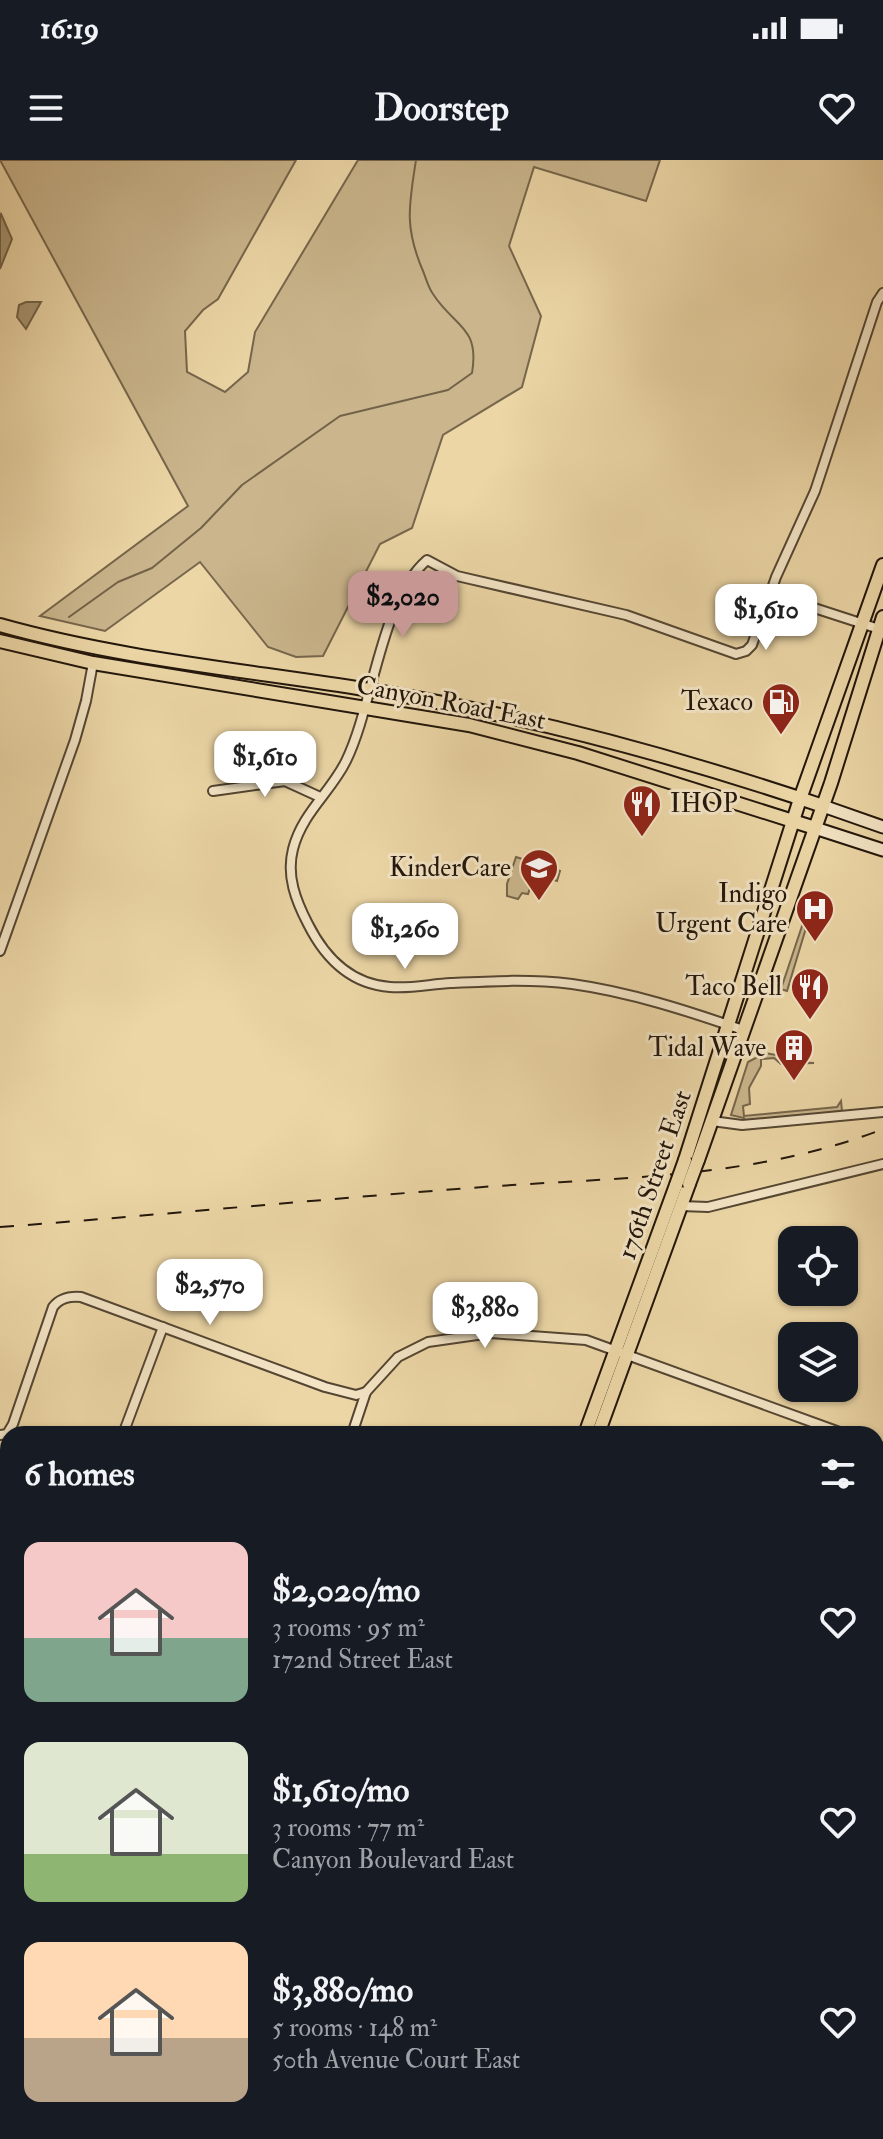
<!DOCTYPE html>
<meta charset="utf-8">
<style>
body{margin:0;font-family:"IM FELL Double Pica",serif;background:#242831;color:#f1f3f6;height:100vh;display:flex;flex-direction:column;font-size:30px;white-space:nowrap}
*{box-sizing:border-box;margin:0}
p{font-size:26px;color:#9ea1a6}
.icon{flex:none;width:44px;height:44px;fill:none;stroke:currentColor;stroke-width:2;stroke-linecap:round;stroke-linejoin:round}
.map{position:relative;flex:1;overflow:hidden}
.details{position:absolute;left:0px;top:1266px;width:884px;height:714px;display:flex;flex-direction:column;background:#171b24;border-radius:24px 24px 0 0;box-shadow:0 2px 6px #0004}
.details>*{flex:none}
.controls{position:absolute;left:778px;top:1066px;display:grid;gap:16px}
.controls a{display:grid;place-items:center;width:80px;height:80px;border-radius:16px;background:#171b24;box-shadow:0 2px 6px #0004;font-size:40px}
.price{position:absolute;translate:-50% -68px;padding:0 18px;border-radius:16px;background:#fff;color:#222;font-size:26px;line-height:52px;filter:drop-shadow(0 2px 4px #0008)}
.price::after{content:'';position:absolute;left:50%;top:48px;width:24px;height:18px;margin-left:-12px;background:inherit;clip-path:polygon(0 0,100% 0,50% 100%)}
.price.active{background:#c59692;color:#111}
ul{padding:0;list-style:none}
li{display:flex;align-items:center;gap:24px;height:200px;padding:0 24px}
li span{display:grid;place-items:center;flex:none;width:224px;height:160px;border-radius:16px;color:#555}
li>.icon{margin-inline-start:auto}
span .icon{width:96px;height:96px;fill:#fffc;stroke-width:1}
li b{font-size:34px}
h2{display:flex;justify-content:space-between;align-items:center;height:96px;padding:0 24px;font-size:34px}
.status{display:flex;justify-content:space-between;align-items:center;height:56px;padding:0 40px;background:#171b24;direction:ltr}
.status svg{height:22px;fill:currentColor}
header{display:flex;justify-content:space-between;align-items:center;height:104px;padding:0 24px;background:#171b24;font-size:36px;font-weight:800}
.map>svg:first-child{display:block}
.green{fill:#cab58c;stroke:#76664c;stroke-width:2}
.water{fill:#a79571;stroke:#726248;stroke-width:2}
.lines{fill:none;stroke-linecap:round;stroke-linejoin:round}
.stream{stroke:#726248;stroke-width:2}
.street-casing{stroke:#544632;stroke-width:12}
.secondary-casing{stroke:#22160b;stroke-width:15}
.primary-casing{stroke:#22160b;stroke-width:16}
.street{stroke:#f3e4c5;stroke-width:8}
.secondary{stroke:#f3e4c5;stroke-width:11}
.primary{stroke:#ecd6a6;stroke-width:12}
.rail{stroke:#22160b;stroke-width:2;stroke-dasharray:14 14;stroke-linecap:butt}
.primary-bridge-casing{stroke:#22160b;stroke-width:16;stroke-linecap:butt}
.primary-bridge{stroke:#ecd6a6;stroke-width:12}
.labels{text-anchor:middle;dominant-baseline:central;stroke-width:6;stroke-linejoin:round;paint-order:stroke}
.poi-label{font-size:26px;fill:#22160b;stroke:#f3e4c5;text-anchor:end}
.street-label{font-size:26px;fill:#22160b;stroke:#f3e4c5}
</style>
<div class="status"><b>16:19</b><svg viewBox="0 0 49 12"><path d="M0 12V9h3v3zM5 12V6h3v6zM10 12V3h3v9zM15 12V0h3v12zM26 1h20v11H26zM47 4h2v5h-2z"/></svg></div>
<header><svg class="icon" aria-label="menu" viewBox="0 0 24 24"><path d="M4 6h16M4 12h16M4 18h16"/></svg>Doorstep<svg class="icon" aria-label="heart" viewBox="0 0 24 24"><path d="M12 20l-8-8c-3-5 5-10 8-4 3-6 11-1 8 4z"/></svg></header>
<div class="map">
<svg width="883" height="1979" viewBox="0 0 883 1979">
<rect width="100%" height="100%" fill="#ecd6a6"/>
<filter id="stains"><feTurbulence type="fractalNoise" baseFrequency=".0025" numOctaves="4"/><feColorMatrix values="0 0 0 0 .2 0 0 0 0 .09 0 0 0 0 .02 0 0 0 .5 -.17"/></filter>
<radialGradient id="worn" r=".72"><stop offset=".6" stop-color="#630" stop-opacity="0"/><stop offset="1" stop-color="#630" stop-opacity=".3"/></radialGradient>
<g class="green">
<polygon points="0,0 296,0 218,139 203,150 185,171 187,212 225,232 248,212 255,172 358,0 660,0 646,41 534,7 509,86 541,156 522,227 443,275 412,368 380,384 323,496 296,497 268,487 200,402 105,471 40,456 188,346"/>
<polygon points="516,697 560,711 557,721 548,718 549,712 537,708 528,734 522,733 518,739 507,736 507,724"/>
<polygon points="803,763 812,766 806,768 787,831 781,829"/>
<path d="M765 893 782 896V900C791 902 803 902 814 903L781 904 774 898 761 899V906L749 928 750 944 743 946 744 956 837 947 841 941 842 951 746 962 744 958 731 955 748 902Z"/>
<polygon points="8,1688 8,1822 0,1843 0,1690"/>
</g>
<g class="water">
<polygon points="1,54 12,79 0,109 0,56"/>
<polygon points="26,142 41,142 26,169 17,157 19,145"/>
<polygon points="883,1704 883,1741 876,1754 876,1707"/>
</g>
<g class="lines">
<path class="stream" d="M69 457 118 422 152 408 201 368 242 325 340 256 448 230 472 213C480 166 454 167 433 134 428 127 426 118 423 111 404 67 409 45 416 0"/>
<g class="street-casing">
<g id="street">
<polyline points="771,434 879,469"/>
<polyline points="213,631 285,621 320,637"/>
<polyline points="0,791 75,580 86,541 93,503"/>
<path d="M743 870C688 851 630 832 572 824 531 819 492 821 451 823 431 824 410 829 390 827 350 824 325 798 308 764 296 741 286 716 293 689 302 653 331 632 346 601 374 544 380 441 427 400L457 416 626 455 736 494 746 491 752 485 776 417 815 331 877 142 883 133"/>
<polyline points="712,961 742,965 883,952"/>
<polyline points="681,1046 708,1047 883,1004"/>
<polyline points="123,1274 163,1167"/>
<polyline points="352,1274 366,1232 398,1197 428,1182 491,1173 586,1180 845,1274"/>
<path d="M0 1275 7 1274 13 1264 53 1147C60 1138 69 1136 81 1137L325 1227 356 1235 366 1232"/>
<polyline points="876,1285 883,1288"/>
</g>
</g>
<g class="secondary-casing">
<g id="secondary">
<polyline points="823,646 883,667"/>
<polyline points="815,668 883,690"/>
<polyline points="876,1863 883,1844"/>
<polyline points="834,1979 837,1972"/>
</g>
</g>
<g class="primary-casing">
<g id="primary">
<path d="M0 465C121 499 246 510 370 530 524 555 675 596 823 646"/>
<polyline points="0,481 93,503 469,565 578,593 815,668"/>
<polyline points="685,1000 800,639 883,405"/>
<polyline points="698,1000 831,623 883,457"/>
<polyline points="585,1274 676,1025"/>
<polyline points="598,1274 689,1024"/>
<polyline points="320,1979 323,1972"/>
<polyline points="334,1979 337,1972"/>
</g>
</g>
<use href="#street" class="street"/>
<use href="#secondary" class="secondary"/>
<use href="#primary" class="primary"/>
<path class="rail" d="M0 1067C161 1055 322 1039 483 1027 618 1017 755 1019 883 969"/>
<g class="primary-bridge-casing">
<g id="primary-bridge">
<polyline points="689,1024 698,1000"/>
<polyline points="676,1025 685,1000"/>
</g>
</g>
<use href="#primary-bridge" class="primary-bridge"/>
</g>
<defs>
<g id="fuel-pin" transform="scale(2)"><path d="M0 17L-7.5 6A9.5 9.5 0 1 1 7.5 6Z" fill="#8f2418" stroke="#f3e4c5"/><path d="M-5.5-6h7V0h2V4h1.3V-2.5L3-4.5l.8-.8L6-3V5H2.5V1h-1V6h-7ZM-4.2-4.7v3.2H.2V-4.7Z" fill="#fff"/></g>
<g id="restaurant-pin" transform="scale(2)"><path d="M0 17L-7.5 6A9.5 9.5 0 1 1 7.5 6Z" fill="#8f2418" stroke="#f3e4c5"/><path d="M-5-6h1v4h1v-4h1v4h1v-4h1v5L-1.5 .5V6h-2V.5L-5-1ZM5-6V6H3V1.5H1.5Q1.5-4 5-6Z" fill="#fff"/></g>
<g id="school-pin" transform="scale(2)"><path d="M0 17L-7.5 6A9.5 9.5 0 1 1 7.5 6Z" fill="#8f2418" stroke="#f3e4c5"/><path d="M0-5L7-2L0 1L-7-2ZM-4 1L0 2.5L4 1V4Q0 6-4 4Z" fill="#fff"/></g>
<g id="hospital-pin" transform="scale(2)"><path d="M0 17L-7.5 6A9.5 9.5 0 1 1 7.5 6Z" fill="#8f2418" stroke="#f3e4c5"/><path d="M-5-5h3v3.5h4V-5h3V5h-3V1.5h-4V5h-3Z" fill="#fff"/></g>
<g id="building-pin" transform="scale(2)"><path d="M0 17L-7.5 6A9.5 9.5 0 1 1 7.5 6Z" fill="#8f2418" stroke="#f3e4c5"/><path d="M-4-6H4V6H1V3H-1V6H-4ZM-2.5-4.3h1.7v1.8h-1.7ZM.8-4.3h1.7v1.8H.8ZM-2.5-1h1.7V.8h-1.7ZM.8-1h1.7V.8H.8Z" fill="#fff"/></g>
</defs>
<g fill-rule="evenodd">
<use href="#fuel-pin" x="781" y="542"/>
<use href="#restaurant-pin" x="642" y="644"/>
<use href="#school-pin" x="539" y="708"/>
<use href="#hospital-pin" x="815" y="749"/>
<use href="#restaurant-pin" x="810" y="827"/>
<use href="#building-pin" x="794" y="888"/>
</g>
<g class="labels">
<g class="poi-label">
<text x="753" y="542">Texaco</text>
<text x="670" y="644" text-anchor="start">IHOP</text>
<text x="511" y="708">KinderCare</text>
<text x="787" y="734">Indigo<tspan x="787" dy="30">Urgent Care</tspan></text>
<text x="782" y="827">Taco Bell</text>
<text x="766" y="888">Tidal Wave</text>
</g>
<g class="street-label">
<text transform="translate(451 543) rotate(11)">Canyon Road East</text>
<text transform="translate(655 1015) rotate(-71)">176th Street East</text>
</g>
</g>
<rect width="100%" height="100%" filter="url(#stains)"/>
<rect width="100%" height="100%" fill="url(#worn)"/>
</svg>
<div class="controls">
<a><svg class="icon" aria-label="locate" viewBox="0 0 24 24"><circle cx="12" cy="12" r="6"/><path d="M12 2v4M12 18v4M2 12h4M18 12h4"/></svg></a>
<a><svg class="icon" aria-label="layers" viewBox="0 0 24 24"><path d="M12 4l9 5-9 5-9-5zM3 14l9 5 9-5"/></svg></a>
</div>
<b class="price active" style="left:403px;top:479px">$2,020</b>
<b class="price" style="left:766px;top:492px">$1,610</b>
<b class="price" style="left:265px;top:639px">$1,610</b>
<b class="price" style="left:405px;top:811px">$1,260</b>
<b class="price" style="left:210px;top:1167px">$2,570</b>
<b class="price" style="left:485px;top:1190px">$3,880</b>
<section class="details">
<h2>6 homes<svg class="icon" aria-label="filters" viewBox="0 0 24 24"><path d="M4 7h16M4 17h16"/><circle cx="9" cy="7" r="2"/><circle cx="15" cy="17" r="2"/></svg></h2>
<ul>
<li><span style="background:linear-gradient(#f6c9c9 60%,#7fa58c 0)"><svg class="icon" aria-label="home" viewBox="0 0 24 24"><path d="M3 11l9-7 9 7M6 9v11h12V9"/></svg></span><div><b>$2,020/mo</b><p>3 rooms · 95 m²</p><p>172nd Street East</p></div><svg class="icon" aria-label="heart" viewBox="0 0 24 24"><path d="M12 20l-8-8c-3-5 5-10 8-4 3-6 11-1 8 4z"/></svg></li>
<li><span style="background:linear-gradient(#dfe7d0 70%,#8fb573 0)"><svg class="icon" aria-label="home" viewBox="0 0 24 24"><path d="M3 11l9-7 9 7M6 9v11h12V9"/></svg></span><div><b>$1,610/mo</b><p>3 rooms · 77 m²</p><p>Canyon Boulevard East</p></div><svg class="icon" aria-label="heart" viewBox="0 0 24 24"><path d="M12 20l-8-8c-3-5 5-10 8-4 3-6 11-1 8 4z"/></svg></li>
<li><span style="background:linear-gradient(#ffd9b3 60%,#b9a48a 0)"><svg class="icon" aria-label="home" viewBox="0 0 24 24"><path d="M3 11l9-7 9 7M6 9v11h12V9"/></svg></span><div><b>$3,880/mo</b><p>5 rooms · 148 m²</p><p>50th Avenue Court East</p></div><svg class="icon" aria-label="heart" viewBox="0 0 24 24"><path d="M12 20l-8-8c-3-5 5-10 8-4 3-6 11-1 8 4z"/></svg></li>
</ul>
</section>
</div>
